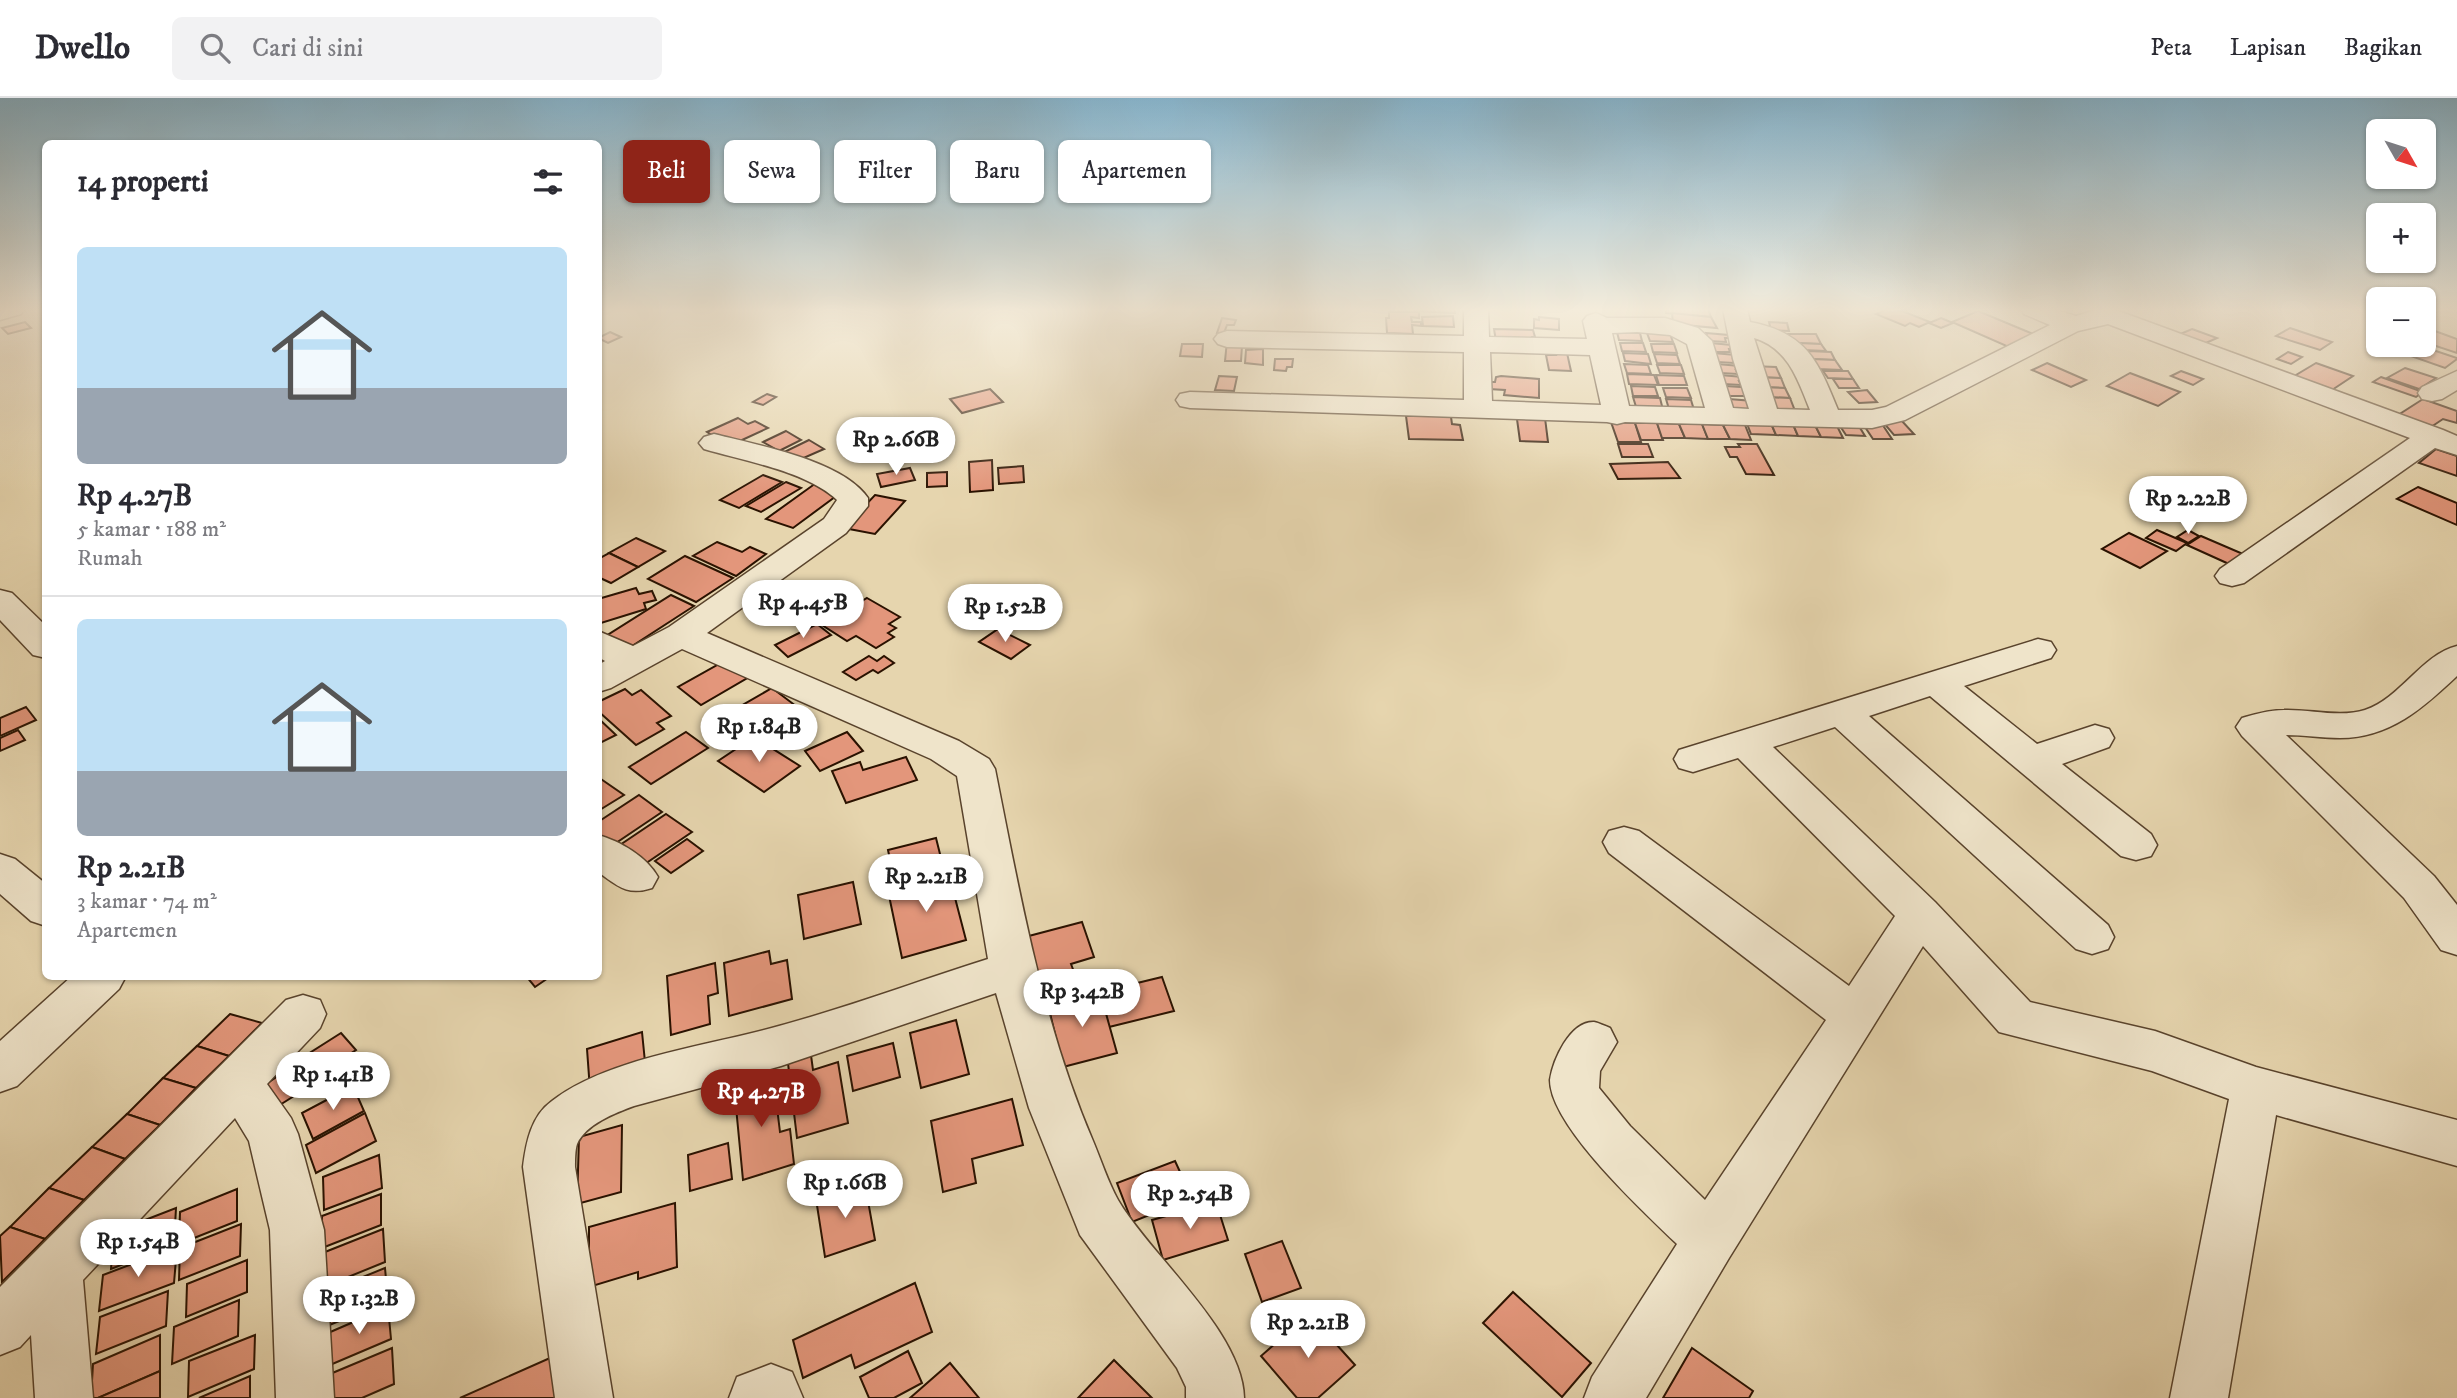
<!DOCTYPE html>
<html lang="id">
<meta charset="utf-8">
<style>
body{margin:0;font-family:"IM FELL DW Pica",serif;background:#f2f2f3;color:#2b2b33;height:100vh;display:flex;flex-direction:column;font-size:26px;white-space:nowrap}
*{box-sizing:border-box;margin:0}
p{font-size:23px;color:#7c7c81}
.icon{flex:none;width:38px;height:38px;fill:none;stroke:currentColor;stroke-width:2;stroke-linecap:round;stroke-linejoin:round}
.map{position:relative;flex:1;overflow:hidden}
.side{position:absolute;left:42px;top:42px;width:560px;height:840px;display:flex;flex-direction:column;background:#fff;border-radius:10px;box-shadow:0 2px 5px #0004}
.side>*{flex:none}
.hud{position:absolute;left:623px;top:42px;width:665px;height:63px;display:flex;gap:14px}
.needle{width:46px;rotate:129deg}
.tools{position:absolute;left:2366px;top:21px;display:grid;gap:14px}
.tools a{display:grid;place-items:center;width:70px;height:70px;border-radius:10px;background:#fff;box-shadow:0 2px 5px #0004;font-size:35px}
.price{position:absolute;translate:-50% -60px;padding:0 16px;border-radius:24px;background:#fff;color:#222;font-size:23px;line-height:46px;filter:drop-shadow(0 2px 4px #0008)}
.price::after{content:'';position:absolute;left:50%;top:42px;width:21px;height:16px;margin-left:-10px;background:inherit;clip-path:polygon(0 0,100% 0,50% 100%)}
.price.on{background:#8f2418;color:#fff}
ul{padding:0;list-style:none}
li{display:grid;align-content:center;gap:14px;height:371px;padding:0 35px}
li+li{border-top:2px solid #e1e1e2}
li span{display:grid;place-items:center;height:217px;border-radius:10px;color:#555}
li>.icon{margin-inline-start:auto}
span .icon{width:126px;height:126px;fill:#fffc;stroke-width:1}
li b{font-size:30px}
h2{display:flex;justify-content:space-between;align-items:center;height:84px;padding:0 35px;font-size:30px}
.pill{padding:0 24px;border-radius:10px;background:#fff;box-shadow:0 2px 5px #0004;font-size:24px;line-height:63px}
.pill.on{background:#8f2418;color:#fff}
header{display:flex;align-items:center;gap:42px;box-sizing:border-box;height:98px;padding:0 35px;background:#fff;border-bottom:2px solid #e1e1e2}
header strong{font-size:33px}
nav{display:flex;gap:38px;margin-inline-start:auto;font-size:24px}
.search{width:490px;height:63px;background:#f2f2f3;display:flex;align-items:center;gap:18px;box-sizing:border-box;padding:0 24px;border-radius:10px;color:#7c7c81;font-size:26px}
.map>svg:first-child{display:block}
.building{fill:#e3967b;stroke:#2a1200;stroke-width:2}
.lines{fill:none;stroke-linecap:round;stroke-linejoin:round}
.minor-casing{stroke:#59432c;stroke-width:3}
.minor{fill:#efe4ca;fill-rule:evenodd}
</style>
<header>
<strong>Dwello</strong>
<div class="search"><svg class="icon" aria-label="search" viewBox="0 0 24 24"><circle cx="10" cy="10" r="6"/><path d="M15 15l6 6"/></svg>Cari di sini</div>
<nav><a>Peta</a><a>Lapisan</a><a>Bagikan</a></nav>
</header>
<div class="map">
<svg width="2457" height="1300" viewBox="0 0 2457 1300">
<rect width="100%" height="100%" fill="#e6d5ae"/>
<filter id="stains"><feTurbulence type="fractalNoise" baseFrequency=".00286" numOctaves="4"/><feColorMatrix values="0 0 0 0 .2 0 0 0 0 .09 0 0 0 0 .02 0 0 0 .5 -.17"/></filter>
<radialGradient id="worn" r=".72"><stop offset=".6" stop-color="#630" stop-opacity="0"/><stop offset="1" stop-color="#630" stop-opacity=".3"/></radialGradient>
<g class="building">
<polygon points="1417,211 1455,211 1455,215 1417,213"/>
<polygon points="1666,211 1708,211 1711,219 1666,215"/>
<polygon points="1887,211 1897,211 1930,224 1919,229 1910,225 1905,228 1876,216"/>
<polygon points="1978,213 2038,238 2011,250 1952,224"/>
<polygon points="1389,214 1419,214 1419,220 1411,219 1412,224 1421,224 1421,228 1412,227 1413,236 1387,235 1386,220 1389,220"/>
<polygon points="1672,215 1711,219 1717,230 1673,226"/>
<polygon points="1453,218 1454,229 1423,228 1422,219"/>
<polygon points="1539,219 1559,221 1559,232 1534,230 1534,221 1539,222"/>
<polygon points="1222,220 1236,222 1234,227 1227,227 1224,235 1217,235"/>
<polygon points="1941,220 1953,225 1941,230 1929,225"/>
<polygon points="25,224 31,230 8,236 2,230"/>
<polygon points="1769,224 1787,225 1789,233 1771,232"/>
<polygon points="2290,230 2332,244 2320,252 2276,238"/>
<polygon points="1494,231 1533,232 1535,239 1532,239 1533,244 1496,243"/>
<polygon points="2192,231 2217,240 2197,249 2173,239"/>
<polygon points="2435,233 2457,241 2457,255 2424,244 2424,240"/>
<polygon points="610,234 621,239 608,245 598,240"/>
<polygon points="1617,234 1640,235 1642,243 1619,242"/>
<polygon points="1647,235 1670,236 1673,244 1650,243"/>
<polygon points="1706,235 1729,237 1730,240 1725,240 1726,244 1709,243"/>
<polygon points="1788,236 1816,236 1821,246 1793,245"/>
<polygon points="1227,243 1242,248 1241,263 1225,263"/>
<polygon points="1620,245 1643,245 1646,254 1622,253"/>
<polygon points="1710,245 1732,247 1734,251 1729,251 1730,254 1713,254"/>
<polygon points="1799,245 1821,246 1826,253 1803,252"/>
<polygon points="1182,246 1203,246 1202,259 1180,258"/>
<polygon points="1651,246 1674,246 1677,255 1653,254"/>
<polygon points="2421,248 2457,260 2457,261 2445,270 2408,257"/>
<polygon points="1263,251 1263,267 1245,265 1246,252"/>
<polygon points="1808,253 1831,254 1835,262 1812,261"/>
<polygon points="1555,254 1567,255 1571,273 1549,272 1546,257 1556,257"/>
<polygon points="2288,254 2302,259 2291,266 2277,261"/>
<polygon points="1623,255 1648,256 1651,266 1625,263"/>
<polygon points="1713,255 1736,257 1738,261 1733,261 1734,265 1717,264"/>
<polygon points="1654,256 1677,257 1680,266 1657,265"/>
<polygon points="1275,261 1293,261 1292,269 1287,269 1286,273 1274,272"/>
<polygon points="1812,261 1835,262 1842,272 1818,271"/>
<polygon points="2047,265 2086,282 2071,289 2032,272"/>
<polygon points="2316,265 2353,278 2329,294 2291,280"/>
<polygon points="1624,266 1648,267 1651,276 1627,275"/>
<polygon points="1717,266 1740,268 1742,272 1736,272 1738,276 1720,275"/>
<polygon points="1657,267 1681,267 1684,276 1660,275"/>
<polygon points="1751,268 1776,269 1781,280 1755,279"/>
<polygon points="2405,270 2436,280 2419,291 2387,280"/>
<polygon points="1823,273 1848,273 1853,281 1828,280"/>
<polygon points="2181,273 2203,281 2193,287 2171,278"/>
<polygon points="2130,275 2180,294 2158,308 2107,288"/>
<polygon points="1627,276 1654,277 1658,287 1629,286"/>
<polygon points="1656,277 1684,278 1687,287 1659,287"/>
<polygon points="1720,277 1743,279 1745,283 1739,283 1741,287 1723,286"/>
<polygon points="1219,278 1237,279 1234,293 1215,292"/>
<polygon points="1501,278 1539,281 1539,300 1504,297 1505,292 1489,291 1490,284 1495,284 1496,279"/>
<polygon points="1755,279 1781,280 1785,290 1759,289"/>
<polygon points="2381,279 2423,294 2416,299 2373,284"/>
<polygon points="1833,281 1853,281 1859,290 1839,290"/>
<polygon points="1631,288 1655,289 1658,298 1633,298"/>
<polygon points="1725,288 1741,289 1749,290 1746,298 1728,298"/>
<polygon points="1759,289 1785,290 1790,300 1763,299"/>
<polygon points="1663,290 1687,290 1691,300 1666,299"/>
<polygon points="990,291 1003,304 962,315 950,301"/>
<polygon points="1867,292 1877,304 1859,305 1848,294"/>
<polygon points="767,296 776,299 763,307 753,304"/>
<polygon points="1633,299 1660,300 1663,312 1637,312"/>
<polygon points="1763,299 1790,300 1795,313 1769,312"/>
<polygon points="1666,301 1691,302 1694,312 1669,311"/>
<polygon points="1729,301 1753,303 1751,312 1732,311"/>
<polygon points="2423,301 2457,313 2457,325 2443,321 2428,331 2395,319"/>
<polygon points="1516,314 1545,320 1548,344 1520,343"/>
<polygon points="1418,315 1451,319 1452,326 1460,327 1463,342 1409,341 1406,318 1419,318"/>
<polygon points="738,320 748,326 755,323 768,330 729,348 707,334"/>
<polygon points="1901,322 1914,336 1894,337 1882,323"/>
<polygon points="1746,323 1770,323 1776,337 1751,336"/>
<polygon points="1770,323 1792,324 1798,338 1776,337"/>
<polygon points="1861,323 1880,323 1892,341 1873,341"/>
<polygon points="1611,324 1635,325 1641,344 1618,344"/>
<polygon points="1792,324 1814,325 1821,339 1798,338"/>
<polygon points="1635,325 1657,325 1663,342 1641,342"/>
<polygon points="1657,325 1679,326 1685,340 1662,340"/>
<polygon points="1814,325 1836,326 1843,340 1821,339"/>
<polygon points="1838,325 1857,325 1865,338 1846,337"/>
<polygon points="1679,326 1702,326 1708,341 1685,340"/>
<polygon points="1702,326 1723,327 1730,341 1708,341"/>
<polygon points="1723,327 1745,327 1751,342 1730,341"/>
<polygon points="786,333 801,342 779,353 763,344"/>
<polygon points="809,342 824,351 790,366 776,358"/>
<polygon points="1618,346 1648,346 1653,359 1622,359"/>
<polygon points="1738,346 1757,346 1774,377 1746,376 1737,359 1730,359 1725,349 1740,349"/>
<polygon points="2436,351 2457,358 2457,378 2419,365"/>
<polygon points="992,362 993,392 970,394 969,364"/>
<polygon points="1668,364 1680,380 1618,381 1610,366"/>
<polygon points="1023,368 1024,384 999,386 998,370"/>
<polygon points="910,370 915,382 881,389 877,376"/>
<polygon points="947,374 947,388 927,389 927,375"/>
<polygon points="763,377 782,384 739,410 720,402"/>
<polygon points="786,384 801,390 761,414 746,408"/>
<polygon points="816,385 843,393 793,430 766,421"/>
<polygon points="2418,389 2457,405 2457,427 2397,401"/>
<polygon points="875,397 905,403 875,436 844,430"/>
<polygon points="2157,432 2187,445 2176,453 2146,440"/>
<polygon points="2188,432 2199,438 2188,445 2177,439"/>
<polygon points="2129,435 2167,453 2140,470 2102,451"/>
<polygon points="2201,438 2243,456 2229,466 2187,447"/>
<polygon points="636,440 665,453 638,469 609,455"/>
<polygon points="717,444 742,454 750,449 766,456 736,478 693,458"/>
<polygon points="609,455 638,469 611,485 598,479 598,461"/>
<polygon points="685,458 733,480 696,504 648,481"/>
<polygon points="636,490 639,496 652,493 656,502 644,505 646,511 601,525 598,501"/>
<polygon points="671,497 694,508 629,550 606,538"/>
<polygon points="867,500 900,519 889,526 896,530 888,535 894,539 876,550 856,538 847,543 822,527"/>
<polygon points="817,526 831,537 788,559 775,547"/>
<polygon points="998,531 1030,547 1011,561 979,544"/>
<polygon points="869,558 877,563 884,558 894,565 878,575 873,572 856,582 843,574"/>
<polygon points="728,561 749,579 701,607 678,589"/>
<polygon points="772,590 796,608 778,618 775,615 746,631 727,616"/>
<polygon points="625,591 632,597 641,592 671,618 657,625 664,631 636,647 598,613 598,604"/>
<polygon points="26,609 36,622 0,638 0,620"/>
<polygon points="598,620 616,637 598,646"/>
<polygon points="18,632 25,642 0,653 0,640"/>
<polygon points="686,634 708,650 651,686 629,669"/>
<polygon points="847,634 863,653 820,673 805,653"/>
<polygon points="754,639 800,668 764,694 718,663"/>
<polygon points="906,659 917,682 846,705 832,673 860,664 863,672"/>
<polygon points="598,679 624,697 598,713"/>
<polygon points="639,697 662,714 607,751 598,744 598,724"/>
<polygon points="666,716 692,734 636,772 611,753"/>
<polygon points="936,740 943,768 894,781 888,752"/>
<polygon points="687,741 703,753 671,775 655,763"/>
<polygon points="948,773 966,842 902,860 887,788"/>
<polygon points="853,784 861,826 804,841 798,797"/>
<polygon points="1082,824 1094,859 1071,866 1077,882 1041,892 1025,839"/>
<polygon points="769,853 771,866 787,862 792,901 729,918 724,865"/>
<polygon points="715,865 718,895 708,898 710,926 671,937 667,878"/>
<polygon points="526,878 551,878 535,889"/>
<polygon points="1162,879 1174,913 1109,929 1100,894"/>
<polygon points="1100,894 1117,955 1063,969 1048,907"/>
<polygon points="230,916 262,925 229,958 197,948"/>
<polygon points="956,922 969,976 921,990 910,935"/>
<polygon points="642,934 646,974 590,992 587,951"/>
<polygon points="341,935 356,952 312,980 297,963"/>
<polygon points="893,945 900,979 853,993 847,958"/>
<polygon points="197,948 229,958 196,990 163,980"/>
<polygon points="810,950 813,972 838,964 848,1025 797,1040 787,957"/>
<polygon points="296,966 313,986 275,1010 260,990"/>
<polygon points="773,977 780,1034 790,1031 794,1066 743,1082 734,988"/>
<polygon points="163,980 196,990 160,1027 127,1016"/>
<polygon points="353,988 364,1013 313,1041 302,1015"/>
<polygon points="1012,1001 1023,1047 972,1061 976,1085 943,1094 931,1023"/>
<polygon points="365,1015 376,1043 316,1075 306,1047"/>
<polygon points="127,1016 160,1027 125,1061 92,1049"/>
<polygon points="622,1027 621,1094 577,1106 579,1039"/>
<polygon points="728,1045 732,1081 690,1093 688,1057"/>
<polygon points="92,1049 125,1061 84,1102 49,1090"/>
<polygon points="379,1057 382,1090 324,1112 323,1079"/>
<polygon points="1175,1063 1192,1100 1132,1124 1117,1085"/>
<polygon points="865,1086 875,1142 825,1159 816,1101"/>
<polygon points="49,1090 84,1102 45,1141 10,1129"/>
<polygon points="237,1091 237,1123 179,1146 180,1114"/>
<polygon points="381,1096 381,1127 322,1150 322,1118"/>
<polygon points="1216,1104 1228,1142 1163,1162 1152,1122"/>
<polygon points="675,1105 677,1169 638,1181 638,1174 589,1189 589,1129"/>
<polygon points="176,1110 174,1146 111,1171 114,1134"/>
<polygon points="241,1126 240,1158 179,1182 180,1150"/>
<polygon points="10,1129 45,1141 2,1184 0,1138"/>
<polygon points="383,1131 385,1164 326,1188 325,1154"/>
<polygon points="1282,1143 1301,1190 1262,1204 1245,1156"/>
<polygon points="177,1149 174,1185 99,1213 103,1177"/>
<polygon points="247,1162 247,1194 186,1219 187,1186"/>
<polygon points="385,1170 388,1203 327,1228 326,1194"/>
<polygon points="915,1185 932,1234 855,1270 851,1257 803,1280 793,1242"/>
<polygon points="168,1193 166,1228 96,1256 100,1219"/>
<polygon points="1513,1194 1591,1265 1562,1299 1483,1225"/>
<polygon points="239,1202 238,1238 172,1266 174,1229"/>
<polygon points="388,1209 391,1241 330,1267 328,1235"/>
<polygon points="1309,1216 1355,1267 1318,1300 1297,1300 1261,1258"/>
<polygon points="160,1237 160,1273 98,1300 91,1300 93,1266"/>
<polygon points="255,1237 254,1271 188,1299 189,1263"/>
<polygon points="392,1250 394,1286 362,1300 331,1300 330,1276"/>
<polygon points="1692,1250 1753,1293 1749,1300 1663,1300"/>
<polygon points="908,1253 922,1285 894,1300 869,1300 860,1279"/>
<polygon points="559,1256 565,1300 460,1300"/>
<polygon points="1114,1262 1152,1300 1078,1300"/>
<polygon points="950,1265 979,1300 910,1300"/>
<polygon points="160,1273 160,1300 98,1300"/>
<polygon points="250,1278 250,1300 199,1300"/>
</g>
<g class="lines">
<g class="minor-casing">
<g id="minor">
<polygon points="0,211 24,211 21,216 0,222"/>
<path d="M1464 211H1488L1489 239 1587 241 1583 223 1587 218 1596 215 1607 220H1665L1698 230 1712 243 1733 310 1749 311 1733 261 1723 211H1747L1750 224C1807 235 1818 263 1838 312H1872L1886 309 2050 227 2024 216 2021 211H2053L2076 218 2099 211H2113L2443 332 2457 338V357L2435 350 2244 485 2232 488 2220 485 2215 478 2220 471 2410 340 2108 226 2078 233 1905 322 1872 330 1625 324 1617 326 1607 324 1190 310 1180 308 1176 302 1180 296 1190 294 1464 302V254L1227 249 1218 246 1214 241 1218 236 1227 233 1464 238ZM1637 234 1670 237 1687 246 1705 310 1629 308 1612 235ZM1754 240C1788 250 1798 282 1810 312L1777 311ZM1490 254 1590 257 1601 307 1492 303Z"/>
<polygon points="2457,273 2457,292 2442,301 2432,303 2422,301 2418,295 2422,289"/>
<path d="M714 336C757 347 842 362 868 400V408L846 435 707 535 959 643 989 661 995 671C1020 797 1042 924 1093 1043 1101 1062 1108 1084 1118 1102 1150 1157 1243 1234 1244 1300H1186V1289L1177 1270 1080 1137 1029 1010 996 895 781 968 634 1008C615 1015 586 1026 577 1046 575 1052 575 1062 575 1069L613 1300H555L523 1069C526 1045 531 1018 552 1003 609 959 710 948 779 928 849 909 918 883 988 861L957 678 931 661 682 551 611 590 598 594V567L605 563 598 559V533L633 548 669 529 824 421 837 402C806 373 744 363 704 351L699 345 704 339Z"/>
<polygon points="0,492 12,495 46,528 46,560 33,557 0,522"/>
<path d="M2038 541 2051 544 2056 552 2051 560 1964 588 2037 646 2095 627 2109 631 2114 640 2109 649 2062 666 2151 736 2157 747 2151 758 2136 762 2121 758 1930 598 1869 618 2108 827 2114 839 2108 851 2092 856 2076 851 1835 629 1773 649 1935 804 2030 904 2155 933 2256 969 2457 1022V1068L2276 1017 2228 1300H2170L2229 1001 2152 973 1999 934 1923 848 1729 1160 1646 1300H1584L1592 1279 1677 1146C1644 1114 1550 1028 1550 982 1553 962 1570 923 1594 924 1599 925 1605 928 1610 930L1617 944 1600 973 1599 990 1630 1028 1705 1102 1826 922 1609 755 1603 744 1609 733 1624 729 1639 733 1849 888 1895 818 1738 660 1693 674 1679 670 1674 661 1679 652Z"/>
<path d="M2457 548V578C2423 610 2390 640 2340 640 2322 640 2304 637 2286 637L2434 778 2457 807V857L2441 852 2404 800 2242 638 2236 629 2242 620C2256 616 2269 612 2284 612 2310 611 2340 620 2365 612 2401 600 2421 557 2457 548Z"/>
<path d="M598 737C620 743 647 759 658 779L652 790C627 798 618 788 598 774Z"/>
<polygon points="0,756 15,761 46,786 46,828 31,823 0,796"/>
<polygon points="72,878 126,878 119,891 17,988 0,994 0,943"/>
<polygon points="303,897 320,902 326,916 320,930 267,986 291,1020 298,1036 324,1132 334,1300 276,1300 270,1132 249,1043 235,1020 83,1182 93,1300 35,1300 31,1237 20,1249 0,1257 0,1189 286,902"/>
<polygon points="771,1266 792,1274 803,1300 729,1300 737,1279"/>
</g>
</g>
<use href="#minor" class="minor"/>
</g>
<linearGradient id="sky" x2="0" y2="1"><stop stop-color="#87b6cf"/><stop offset="0.54" stop-color="#f4ecdb"/><stop offset="1" stop-color="#f4ecdb" stop-opacity="0"/></linearGradient>
<rect width="2457" height="393" fill="url(#sky)"/>
<rect width="100%" height="100%" filter="url(#stains)"/>
<rect width="100%" height="100%" fill="url(#worn)"/>
</svg>
<div class="tools">
<a><svg class="needle" viewBox="-14 -14 28 28"><path d="M0-13l5 13h-10z" fill="#e53935"/><path d="M0 13l5-13h-10z" fill="#7c7c81"/></svg></a>
<a>+</a>
<a>−</a>
</div>
<b class="price" style="left:896px;top:379px">Rp 2.66B</b>
<b class="price" style="left:2188px;top:438px">Rp 2.22B</b>
<b class="price" style="left:803px;top:542px">Rp 4.45B</b>
<b class="price" style="left:1005px;top:546px">Rp 1.52B</b>
<b class="price" style="left:759px;top:666px">Rp 1.84B</b>
<b class="price" style="left:926px;top:816px">Rp 2.21B</b>
<b class="price" style="left:1082px;top:931px">Rp 3.42B</b>
<b class="price" style="left:333px;top:1014px">Rp 1.41B</b>
<b class="price on" style="left:761px;top:1031px">Rp 4.27B</b>
<b class="price" style="left:845px;top:1122px">Rp 1.66B</b>
<b class="price" style="left:1190px;top:1133px">Rp 2.54B</b>
<b class="price" style="left:138px;top:1181px">Rp 1.54B</b>
<b class="price" style="left:359px;top:1238px">Rp 1.32B</b>
<b class="price" style="left:1308px;top:1262px">Rp 2.21B</b>
<div class="hud">
<a class="pill on">Beli</a>
<a class="pill">Sewa</a>
<a class="pill">Filter</a>
<a class="pill">Baru</a>
<a class="pill">Apartemen</a>
</div>
<section class="side">
<h2>14 properti<svg class="icon" aria-label="filters" viewBox="0 0 24 24"><path d="M4 7h16M4 17h16"/><circle cx="9" cy="7" r="2"/><circle cx="15" cy="17" r="2"/></svg></h2>
<ul>
<li><span style="background:linear-gradient(#bfe0f5 65%,#9aa5b1 0)"><svg class="icon" aria-label="home" viewBox="0 0 24 24"><path d="M3 11l9-7 9 7M6 9v11h12V9"/></svg></span><div><b>Rp 4.27B</b><p>5 kamar · 188 m²</p><p>Rumah</p></div></li>
<li><span style="background:linear-gradient(#bfe0f5 70%,#9aa5b1 0)"><svg class="icon" aria-label="home" viewBox="0 0 24 24"><path d="M3 11l9-7 9 7M6 9v11h12V9"/></svg></span><div><b>Rp 2.21B</b><p>3 kamar · 74 m²</p><p>Apartemen</p></div></li>
</ul>
</section>
</div>
